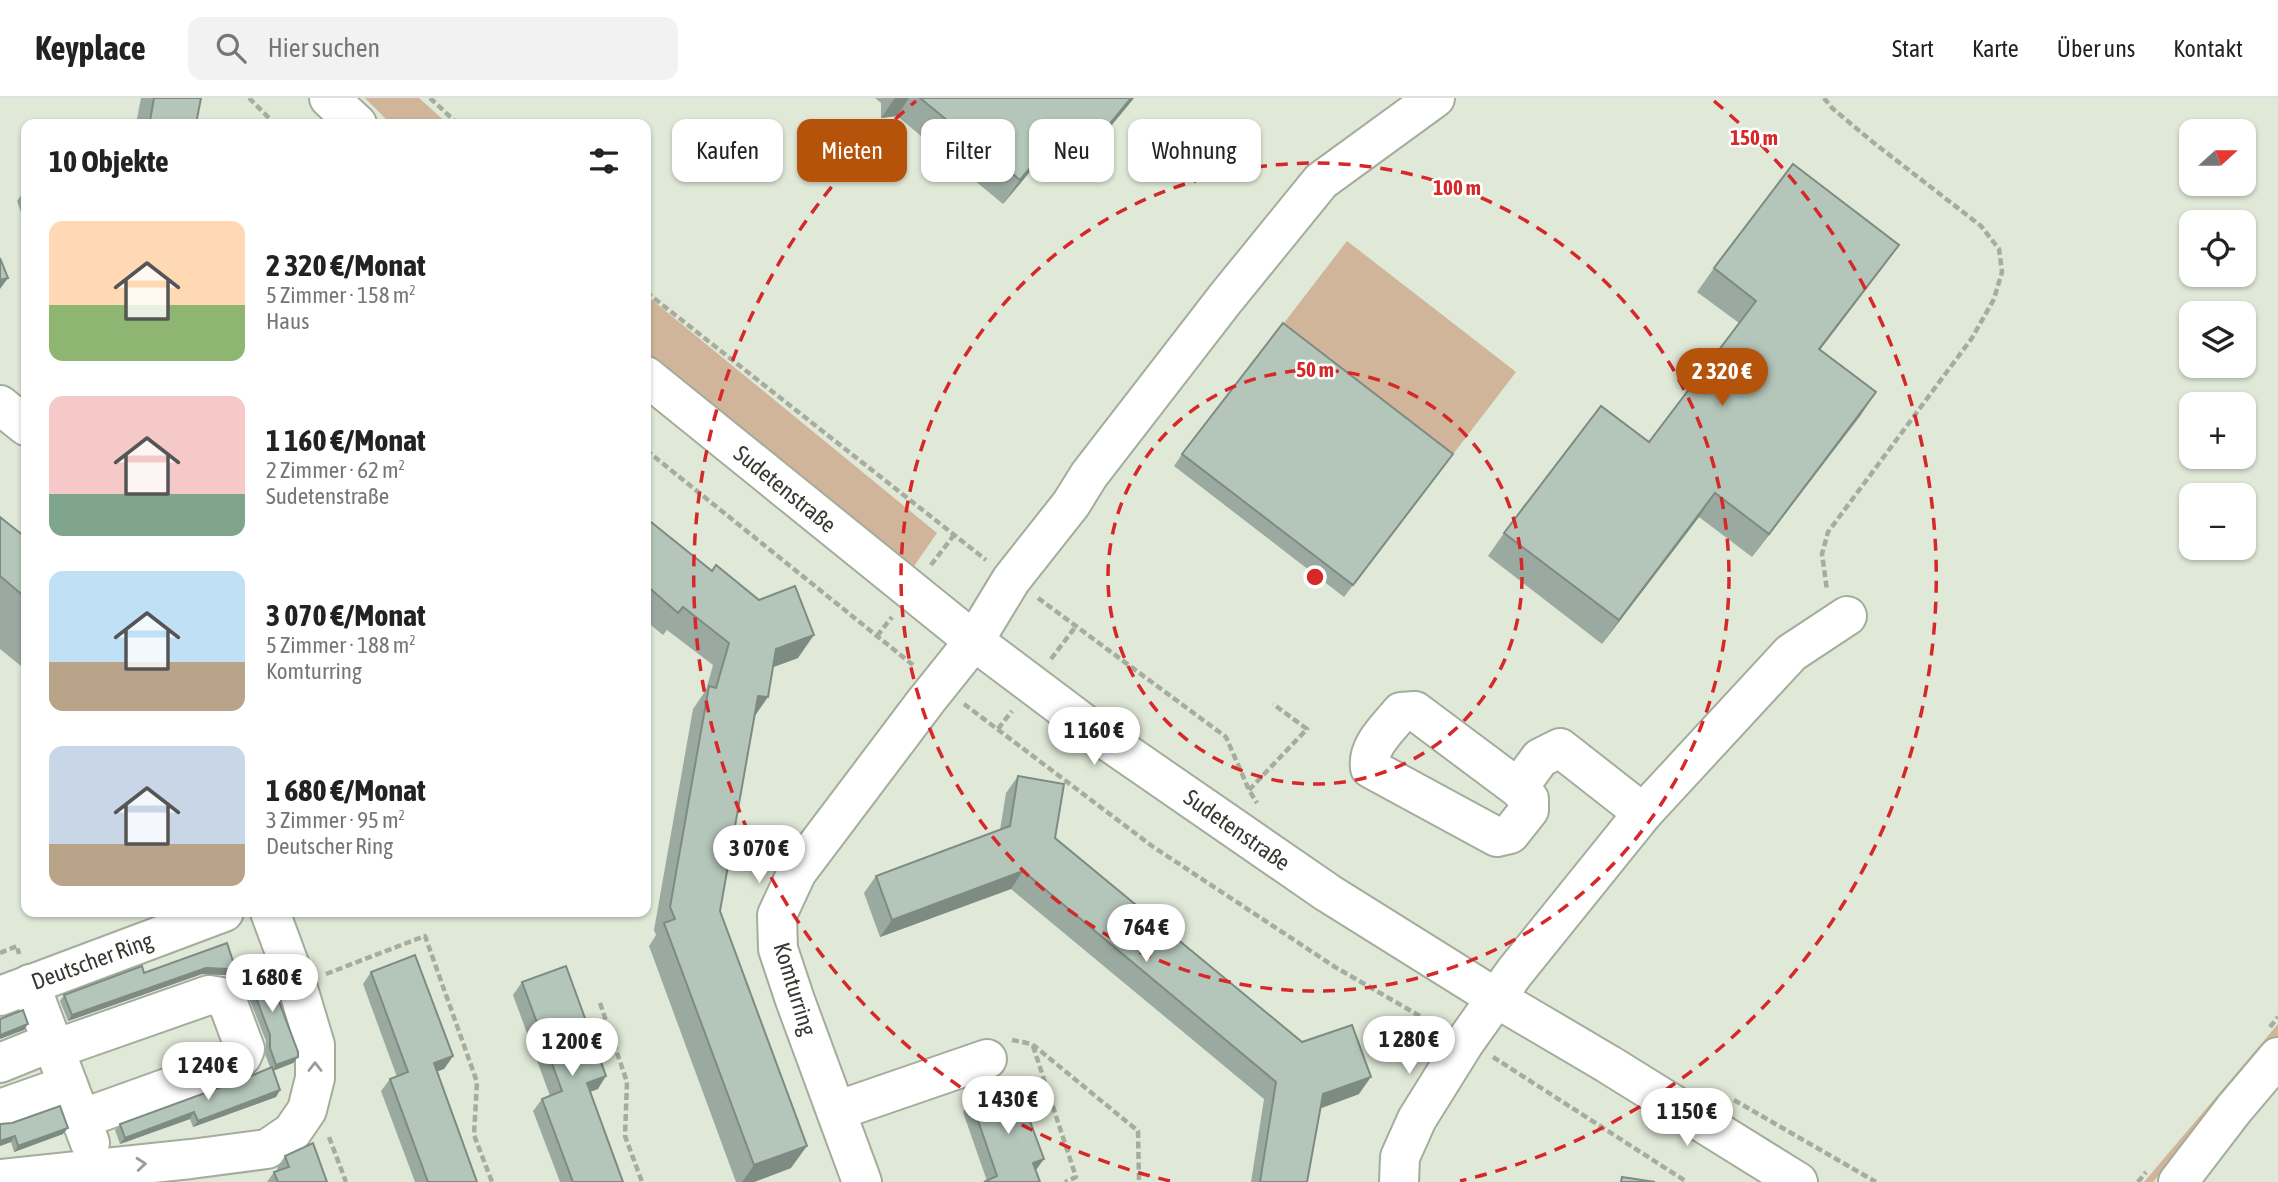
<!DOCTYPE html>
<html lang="de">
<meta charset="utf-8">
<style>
body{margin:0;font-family:"Asap Condensed",sans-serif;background:#f2f2f2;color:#222;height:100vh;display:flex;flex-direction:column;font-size:26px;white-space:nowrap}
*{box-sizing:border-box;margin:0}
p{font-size:23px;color:#767676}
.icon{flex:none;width:38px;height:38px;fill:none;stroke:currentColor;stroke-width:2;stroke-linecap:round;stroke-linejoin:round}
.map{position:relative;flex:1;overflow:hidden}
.panel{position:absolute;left:21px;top:21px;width:630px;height:798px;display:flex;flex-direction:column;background:#fff;border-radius:14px;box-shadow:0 2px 5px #0004}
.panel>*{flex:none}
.banner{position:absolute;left:672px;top:21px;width:665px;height:63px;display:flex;gap:14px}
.needle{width:46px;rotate:69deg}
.tools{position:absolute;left:2179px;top:21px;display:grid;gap:14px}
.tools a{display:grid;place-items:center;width:77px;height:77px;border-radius:14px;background:#fff;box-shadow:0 2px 5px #0004;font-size:35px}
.price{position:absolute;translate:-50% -60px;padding:0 16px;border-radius:24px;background:#fff;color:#222;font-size:23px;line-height:46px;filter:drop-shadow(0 2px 4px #0008)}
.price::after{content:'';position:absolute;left:50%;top:42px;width:21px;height:16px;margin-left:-10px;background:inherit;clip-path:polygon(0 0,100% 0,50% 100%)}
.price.selected{background:#b45309;color:#fff}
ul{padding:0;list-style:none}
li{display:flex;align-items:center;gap:21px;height:175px;padding:0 28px}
li span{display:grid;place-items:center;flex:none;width:196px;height:140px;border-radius:14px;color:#555}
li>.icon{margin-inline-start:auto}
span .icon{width:84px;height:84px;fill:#fffc;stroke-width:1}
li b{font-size:30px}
h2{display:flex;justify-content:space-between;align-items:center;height:84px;padding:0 28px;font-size:30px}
.tag{padding:0 24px;border-radius:14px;background:#fff;box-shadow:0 2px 5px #0004;font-size:24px;line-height:63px}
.tag.selected{background:#b45309;color:#fff}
header{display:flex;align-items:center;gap:42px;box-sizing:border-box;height:98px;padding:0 35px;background:#fff;border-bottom:2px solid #e0e0e0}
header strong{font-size:33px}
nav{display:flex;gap:38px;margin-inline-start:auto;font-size:24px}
.search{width:490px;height:63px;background:#f2f2f2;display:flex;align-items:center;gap:18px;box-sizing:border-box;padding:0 24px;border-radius:14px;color:#767676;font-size:26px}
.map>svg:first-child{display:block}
.green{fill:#d1b59a}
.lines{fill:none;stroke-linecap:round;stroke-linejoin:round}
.minor-casing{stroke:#a4ac9b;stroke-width:42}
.path{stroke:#a6ad9f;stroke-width:4.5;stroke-dasharray:7 3.5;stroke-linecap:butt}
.minor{stroke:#fff;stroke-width:38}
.wall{fill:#9baaa0}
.shaded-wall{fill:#7e8b82}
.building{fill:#b4c6ba;stroke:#7e8b82;stroke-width:2}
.oneway{stroke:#9b9c99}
.ring{fill:none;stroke:#d62828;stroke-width:3.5;stroke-dasharray:12 9}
.labels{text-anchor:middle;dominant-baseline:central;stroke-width:5;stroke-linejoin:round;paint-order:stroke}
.street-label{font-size:23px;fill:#373a33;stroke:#fff}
.centre{fill:#d62828;stroke:#fff;stroke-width:3.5}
.ring-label{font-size:21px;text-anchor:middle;font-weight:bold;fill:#d62828;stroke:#fff;stroke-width:5;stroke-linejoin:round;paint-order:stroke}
</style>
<header>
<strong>Keyplace</strong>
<div class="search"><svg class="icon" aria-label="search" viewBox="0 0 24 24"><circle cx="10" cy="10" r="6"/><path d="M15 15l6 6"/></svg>Hier suchen</div>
<nav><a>Start</a><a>Karte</a><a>Über uns</a><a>Kontakt</a></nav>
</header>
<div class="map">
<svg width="2278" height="1084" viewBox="0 0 2278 1084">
<rect width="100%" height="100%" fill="#e0e8d7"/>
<g class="green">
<polygon points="365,0 419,0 448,26 391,26"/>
<polygon points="1347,143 1516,274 1444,368 1274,238"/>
<polygon points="646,197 937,435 910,474 646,261"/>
<polygon points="2278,926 2278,938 2153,1084 2144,1084"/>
</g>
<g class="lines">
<g class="minor-casing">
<g id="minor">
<polyline points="329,0 357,26"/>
<polyline points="646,278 974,543 1099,637 1328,795 1496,900 1608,966 1798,1084"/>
<polyline points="0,307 26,328"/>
<path d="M1518 690 1415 613 1401 614C1388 630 1367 648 1370 670L1497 739 1510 736 1529 712V701L1518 690 1540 660 1560 650 1643 715"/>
<polyline points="30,886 90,1045"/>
<polyline points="0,898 224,814"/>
<polyline points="55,951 209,897 221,899 229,908 245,951 242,958 234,966 81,1021"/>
<polyline points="0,965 52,944"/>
<polyline points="0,1011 68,987"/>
<polyline points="836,1013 987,961"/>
<polyline points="0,1081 191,1061 267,1051 292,1034 307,1012 315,980 315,947 297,887 270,814"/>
<polyline points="862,1084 795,902 778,851 777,817 797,774 926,603 974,543 1011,482 1071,406 1089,377 1225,201 1321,83 1435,0"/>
<polyline points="1399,1084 1400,1059 1417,1021 1465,944 1514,875 1643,715 1791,555 1847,518"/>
<polyline points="2178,1084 2234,1011 2278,959"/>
</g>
</g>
<g class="path">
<polyline points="249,0 275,26"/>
<polyline points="430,0 458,26"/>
<polyline points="1824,0 1832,10 1874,45 1981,128 1999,151 2002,174 1994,201 1972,240 1828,434 1822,456 1827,492"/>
<polyline points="646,194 986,462"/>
<polyline points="646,352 913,567"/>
<polyline points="931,467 954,437"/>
<polyline points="1038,500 1226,639 1249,692 1257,705"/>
<polyline points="877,538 892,519"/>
<polyline points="1051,561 1076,528"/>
<polyline points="964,606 1152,748 1335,869 1437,928"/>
<polyline points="998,631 1012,613"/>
<polyline points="1249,692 1307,631 1273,606"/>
<polyline points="0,855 17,848 19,856"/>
<polyline points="326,876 425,838 477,984 474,1037 492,1084"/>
<polyline points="600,905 627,984 625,1038 642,1084"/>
<polyline points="2270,929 2278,919"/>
<polyline points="1012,942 1032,946 1138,1033 1139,1084"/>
<polyline points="1033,948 1076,1079 1065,1084"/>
<polyline points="1493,959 1687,1084"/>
<polyline points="1734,1002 1876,1084"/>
<polyline points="329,1039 346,1084"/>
<polyline points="2138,1084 2146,1074"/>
</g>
<use href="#minor" class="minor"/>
</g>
<g class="wall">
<polygon points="141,0 201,0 196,26 136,26"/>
<polygon points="875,0 1134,0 1074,73 1048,52 1003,106 897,18 881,20 881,5"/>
<polygon points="26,90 26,129 17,103"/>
<polygon points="1899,147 1882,170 1820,252 1876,294 1860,318 1752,459 1699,419 1602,546 1488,458 1504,435 1649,344 1739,225 1697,194 1714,170"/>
<polygon points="1182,356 1444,368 1344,499 1174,368"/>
<polygon points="0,419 26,445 26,572 0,551"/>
<polygon points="646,420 798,560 773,569 754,619 720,813 791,1070 754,1084 736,1084 649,848 656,837 654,832 693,611 706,592 713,567 667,532 663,537 646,523"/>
<polygon points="1018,678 1055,740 1359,996 1321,1010 1307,1084 1251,1084 1264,1001 1011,791 880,839 864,795 876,778 1000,732 1006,695"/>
<polygon points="235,869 231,875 225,877 202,876 68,923 60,903 64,897"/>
<polygon points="241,873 298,959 293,965 273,973 280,992 276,999 193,1029 190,1021 120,1046 115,1032 120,1026 246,980 270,969 265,956 266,943 249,900 239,887 237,879"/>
<polygon points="371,874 453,958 444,971 437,973 477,1084 415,1084 381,993 390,981 397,979 363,886"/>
<polygon points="522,884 598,991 590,994 623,1084 560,1084 533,1013 542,1001 550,998 513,897"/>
<polygon points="971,1002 1036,1072 987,1083 963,1014"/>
<polygon points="0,1026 63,1036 14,1054 11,1044 0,1048"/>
<polygon points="285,1058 327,1084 267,1084 274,1074 278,1073 277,1070"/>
</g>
<g class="shaded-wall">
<polygon points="895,0 909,0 897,18 881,20"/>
<polygon points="1131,0 1134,0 1074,73 1090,50"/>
<polygon points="1064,28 1048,52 1003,106 1020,82"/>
<polygon points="1899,147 1882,170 1803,274 1819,251"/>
<polygon points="8,180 0,191 0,182"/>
<polygon points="1876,294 1860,318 1752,459 1769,436"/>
<polygon points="1715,395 1699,419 1602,546 1619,522"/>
<polygon points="814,537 798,560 760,574 776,551"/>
<polygon points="758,598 768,599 752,622"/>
<polygon points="1023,773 1011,791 880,839 892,822"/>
<polygon points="235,869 231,875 225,877 202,876 68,923 72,917 206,870"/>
<polygon points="28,926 24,932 0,941 0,937"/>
<polygon points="453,958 444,971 425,978 434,965"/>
<polygon points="298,959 293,965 272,973 276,967"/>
<polygon points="606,978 598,991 578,998 587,985"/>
<polygon points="1371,979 1359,996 1311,1014 1323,996"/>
<polygon points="280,992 276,999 193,1029 198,1023"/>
<polygon points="194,1014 190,1021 120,1046 125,1040"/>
<polygon points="68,1030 63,1036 14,1054 18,1048"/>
<polygon points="15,1038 11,1044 0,1048 0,1043"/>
<polygon points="807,1048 791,1070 754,1084 742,1084 754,1067"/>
<polygon points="1044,1061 1036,1072 1033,1065"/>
</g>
<g class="building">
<polygon points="154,0 201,0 196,26 142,26 150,23"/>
<polygon points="920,0 1131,0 1090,50 1064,28 1020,82"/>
<polygon points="1793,66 1899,147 1819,251 1876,294 1769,436 1715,395 1619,522 1504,435 1601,308 1649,344 1756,203 1714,170"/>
<polygon points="0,160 8,180 0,182"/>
<polygon points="1283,225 1453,356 1353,487 1182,356"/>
<polygon points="0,419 25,439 23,442 26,445 26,500 0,478"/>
<polygon points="646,420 712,473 716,467 759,502 795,488 814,537 776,551 768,599 758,598 720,813 807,1048 754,1067 664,825 675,821 670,809 709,588 716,590 729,545 683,509 678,515 646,487"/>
<polygon points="1018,678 1064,686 1055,740 1302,944 1352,927 1371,979 1323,996 1307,1084 1260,1084 1276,984 1023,773 892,822 876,778 1010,728"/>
<polygon points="227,845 235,869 229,871 206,870 72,917 64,897 142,868 144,875"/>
<polygon points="415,857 453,958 434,965 477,1084 428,1084 390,981 408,974 371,874"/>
<polygon points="264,864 298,954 298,959 276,967 270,950 270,937 254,894 244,881 241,873"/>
<polygon points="566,868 606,978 587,985 623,1084 573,1084 542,1001 562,993 522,884"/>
<polygon points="23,912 28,926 0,937 0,921"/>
<polygon points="272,969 280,992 198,1023 194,1014 125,1040 120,1026 246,980"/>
<polygon points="1016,986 1044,1061 1033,1065 1040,1084 984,1084 997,1078 971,1002"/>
<polygon points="60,1008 68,1030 18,1048 15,1038 0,1043 0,1026 12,1025"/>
<polygon points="313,1045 327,1084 278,1084 274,1074 289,1069 285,1058"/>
<polygon points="1622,1079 1655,1084 1621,1084"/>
</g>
<defs><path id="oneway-chevron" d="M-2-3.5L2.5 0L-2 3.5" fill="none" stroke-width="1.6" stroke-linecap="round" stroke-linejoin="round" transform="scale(1.75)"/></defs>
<g class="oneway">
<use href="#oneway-chevron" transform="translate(315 969) rotate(-90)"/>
<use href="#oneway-chevron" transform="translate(141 1066) rotate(-5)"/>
</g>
<g class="ring">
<circle cx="1315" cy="479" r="207"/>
<circle cx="1315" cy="479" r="414"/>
<path d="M1170 1083A621 621 0 0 1 916 3M1714 3A621 621 0 0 1 1460 1083"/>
</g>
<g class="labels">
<g class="street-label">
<text transform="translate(785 391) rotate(39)">Sudetenstraße</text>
<text transform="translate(1237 732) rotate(35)">Sudetenstraße</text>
<text transform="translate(92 863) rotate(-20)">Deutscher Ring</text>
<text transform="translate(795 891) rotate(73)">Komturring</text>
</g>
</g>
<circle cx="1315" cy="479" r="10" class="centre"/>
<g class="ring-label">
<text x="1754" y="47">150 m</text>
<text x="1457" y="97">100 m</text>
<text x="1315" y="279">50 m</text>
</g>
</svg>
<div class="tools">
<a><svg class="needle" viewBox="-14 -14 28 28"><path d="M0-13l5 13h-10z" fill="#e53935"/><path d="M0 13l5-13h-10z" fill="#767676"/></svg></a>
<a><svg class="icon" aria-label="locate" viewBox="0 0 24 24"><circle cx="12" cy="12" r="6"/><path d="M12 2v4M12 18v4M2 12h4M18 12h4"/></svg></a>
<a><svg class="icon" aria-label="layers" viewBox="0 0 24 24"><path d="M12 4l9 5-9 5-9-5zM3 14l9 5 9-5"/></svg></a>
<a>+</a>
<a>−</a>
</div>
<b class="price selected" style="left:1722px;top:310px">2 320 €</b>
<b class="price" style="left:1094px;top:669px">1 160 €</b>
<b class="price" style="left:759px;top:787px">3 070 €</b>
<b class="price" style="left:1146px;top:866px">764 €</b>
<b class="price" style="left:272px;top:916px">1 680 €</b>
<b class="price" style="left:1409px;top:978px">1 280 €</b>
<b class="price" style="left:572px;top:980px">1 200 €</b>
<b class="price" style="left:208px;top:1004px">1 240 €</b>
<b class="price" style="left:1008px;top:1038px">1 430 €</b>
<b class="price" style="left:1687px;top:1050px">1 150 €</b>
<div class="banner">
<a class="tag">Kaufen</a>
<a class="tag selected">Mieten</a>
<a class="tag">Filter</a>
<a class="tag">Neu</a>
<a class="tag">Wohnung</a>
</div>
<section class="panel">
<h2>10 Objekte<svg class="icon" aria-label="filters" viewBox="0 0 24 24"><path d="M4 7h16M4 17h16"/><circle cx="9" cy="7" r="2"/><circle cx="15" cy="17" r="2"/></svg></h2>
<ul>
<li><span style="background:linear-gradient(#ffd9b3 60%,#8fb573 0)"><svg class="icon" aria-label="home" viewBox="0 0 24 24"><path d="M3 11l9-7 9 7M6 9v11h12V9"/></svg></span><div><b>2 320 €/Monat</b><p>5 Zimmer · 158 m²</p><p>Haus</p></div></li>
<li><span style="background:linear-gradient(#f6c9c9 70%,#7fa58c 0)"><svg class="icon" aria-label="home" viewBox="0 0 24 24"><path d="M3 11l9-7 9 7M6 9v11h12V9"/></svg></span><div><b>1 160 €/Monat</b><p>2 Zimmer · 62 m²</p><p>Sudetenstraße</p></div></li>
<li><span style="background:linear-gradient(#bfe0f5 65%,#b9a48a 0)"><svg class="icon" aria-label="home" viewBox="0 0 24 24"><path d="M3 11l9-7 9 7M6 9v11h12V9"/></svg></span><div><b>3 070 €/Monat</b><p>5 Zimmer · 188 m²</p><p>Komturring</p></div></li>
<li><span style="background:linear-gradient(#c9d6e8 70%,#b9a48a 0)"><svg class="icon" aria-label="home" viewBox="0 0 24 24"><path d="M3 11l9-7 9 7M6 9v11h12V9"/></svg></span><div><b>1 680 €/Monat</b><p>3 Zimmer · 95 m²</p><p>Deutscher Ring</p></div></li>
</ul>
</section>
</div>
